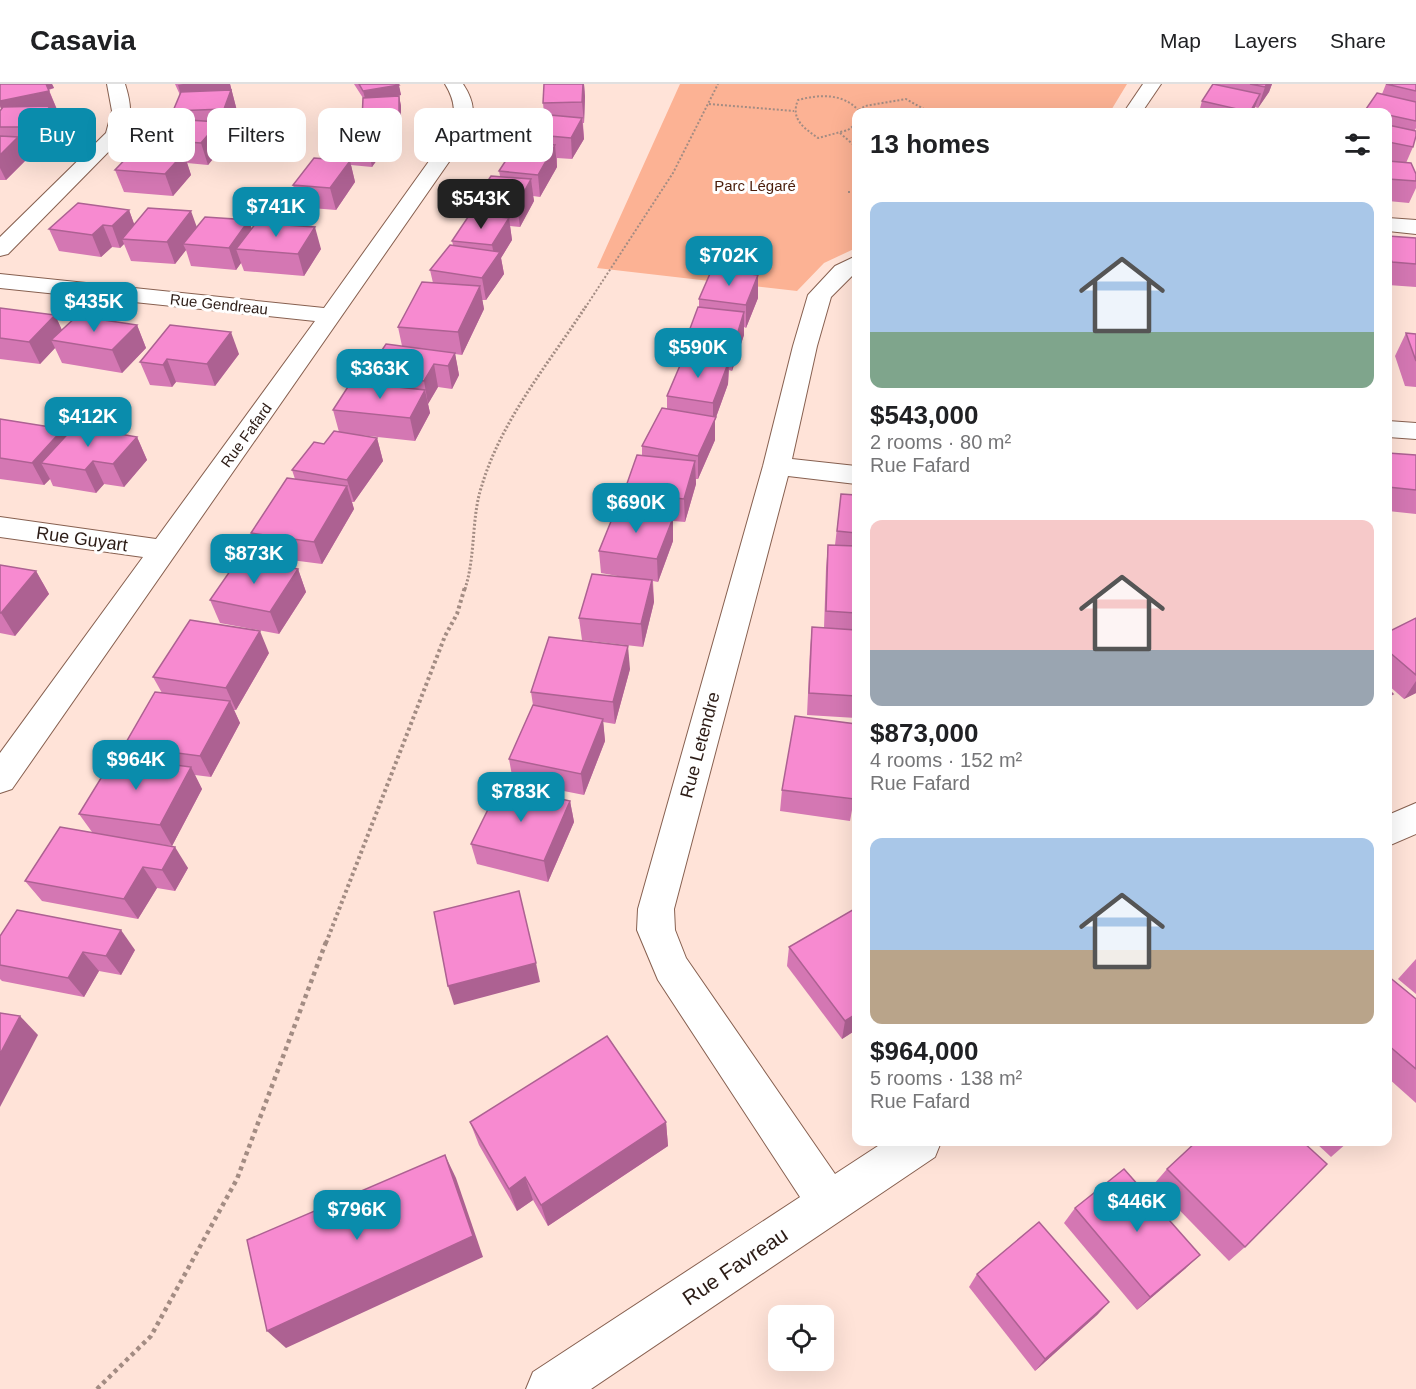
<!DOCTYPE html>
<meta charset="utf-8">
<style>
body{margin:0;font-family:Helvetica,sans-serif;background:#f2f2f2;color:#202124;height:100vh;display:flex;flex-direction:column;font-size:22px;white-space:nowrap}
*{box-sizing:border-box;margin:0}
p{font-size:20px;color:#757577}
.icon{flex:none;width:33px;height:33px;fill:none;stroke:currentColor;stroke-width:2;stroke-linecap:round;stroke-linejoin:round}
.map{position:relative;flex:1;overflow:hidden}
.panel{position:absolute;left:852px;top:24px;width:540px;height:1038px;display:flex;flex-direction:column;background:#fff;border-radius:12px;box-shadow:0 6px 24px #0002}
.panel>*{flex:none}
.top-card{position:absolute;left:18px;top:24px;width:570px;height:54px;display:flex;gap:12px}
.buttons{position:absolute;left:768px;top:1221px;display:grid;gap:12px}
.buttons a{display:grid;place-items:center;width:66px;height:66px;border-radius:12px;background:#fff;box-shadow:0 6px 24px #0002;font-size:30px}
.price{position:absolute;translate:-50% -51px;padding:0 14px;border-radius:12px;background:#0a8cac;color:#fff;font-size:20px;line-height:39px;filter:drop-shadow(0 2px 3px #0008)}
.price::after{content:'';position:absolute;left:50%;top:36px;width:18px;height:14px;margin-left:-9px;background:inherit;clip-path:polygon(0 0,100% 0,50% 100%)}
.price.active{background:#222;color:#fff}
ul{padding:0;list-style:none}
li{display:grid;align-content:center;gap:12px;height:318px;padding:0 18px}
li span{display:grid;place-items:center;height:186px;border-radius:12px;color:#555}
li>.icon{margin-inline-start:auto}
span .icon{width:108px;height:108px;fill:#fffc;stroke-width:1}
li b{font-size:26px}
h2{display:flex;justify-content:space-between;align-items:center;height:72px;padding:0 18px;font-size:26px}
.tag{padding:0 21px;border-radius:12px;background:#fff;box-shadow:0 6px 24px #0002;font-size:21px;line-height:54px}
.tag.active{background:#0a8cac;color:#fff}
header{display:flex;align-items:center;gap:36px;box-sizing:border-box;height:84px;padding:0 30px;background:#fff;border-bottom:2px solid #e0e0e0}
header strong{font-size:28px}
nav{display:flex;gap:33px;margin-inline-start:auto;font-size:21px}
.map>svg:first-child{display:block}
.green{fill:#fcb294}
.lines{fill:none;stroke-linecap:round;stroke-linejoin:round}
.street-casing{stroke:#876050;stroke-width:2}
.path-far3{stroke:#a38c83;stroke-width:2;stroke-dasharray:2 2;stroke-linecap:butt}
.path-far2{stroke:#a38c83;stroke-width:3;stroke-dasharray:2 2;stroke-linecap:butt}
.path-far1{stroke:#a38c83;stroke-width:4;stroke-dasharray:3 3;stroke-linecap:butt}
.path{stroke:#a38c83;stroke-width:4.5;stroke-dasharray:4 4;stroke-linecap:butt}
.street{fill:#fff;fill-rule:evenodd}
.wall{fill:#d477b3}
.shaded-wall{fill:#ad6192}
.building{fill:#f78ad0;stroke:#ad6192;stroke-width:1.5}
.labels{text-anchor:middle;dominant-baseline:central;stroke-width:6;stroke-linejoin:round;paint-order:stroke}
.far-park-label{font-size:15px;fill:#4a1d0a;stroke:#fff}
.far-street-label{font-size:15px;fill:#2c1c16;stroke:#fff}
.street-label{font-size:18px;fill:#2c1c16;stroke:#fff}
.near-street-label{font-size:21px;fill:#2c1c16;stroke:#fff}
</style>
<header>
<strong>Casavia</strong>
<nav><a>Map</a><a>Layers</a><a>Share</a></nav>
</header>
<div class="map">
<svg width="1416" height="1305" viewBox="0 0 1416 1305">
<rect width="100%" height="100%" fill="#ffe3d8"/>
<polygon class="green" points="680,0 1127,0 1110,28 856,28 856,164 824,179 797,207 597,184"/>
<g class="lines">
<g class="street-casing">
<g id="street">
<path d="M107 0H125C131 19 133 34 124 52L8 170 0 172V153L106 49 112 27Z"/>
<path d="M445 0H463C475 18 476 32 467 52L12 705 0 709V669L143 473 0 453V433L156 455 315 237 0 204V190L324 224 447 52C457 32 456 18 445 0Z"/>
<polygon points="1143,0 1161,0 1142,28 1124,28"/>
<polygon points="1388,134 1416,136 1416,150 1388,147"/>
<polygon points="856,172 856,188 831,213 817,262 792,375 856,382 856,400 788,392 674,825 675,846 686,874 835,1090 884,1058 941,1058 935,1073 591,1305 526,1305 533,1288 800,1113 658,896 637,846 638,825 763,382 793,262 808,211 835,182"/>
<polygon points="1388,337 1416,339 1416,355 1388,353"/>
<polygon points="1416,719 1416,750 1388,762 1388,731"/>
</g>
</g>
<g class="path-far3">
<polyline points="709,20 794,27"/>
<polyline points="859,26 865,22 906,15 929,28"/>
<path d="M856 40 848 46 818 54C804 44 790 35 798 16 820 10 844 9 860 28"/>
<polyline points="840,49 856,63"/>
<polyline points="848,108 856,108"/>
<polyline points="585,224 673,89 718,0"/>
</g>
<path class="path-far2" d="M465 505C476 471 471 433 482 401 502 335 549 279 586 222"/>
<polyline class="path-far1" points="326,859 445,552 457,530 465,503"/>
<polyline class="path" points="97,1305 151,1252 237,1095 326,858"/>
<use href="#street" class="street"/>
</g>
<g class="wall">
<polygon points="0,0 52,0 54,4 49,6 58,28 53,29 58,43 45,64 23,64 28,74 6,96 0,96 0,27 1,25 0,22"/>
<polygon points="175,0 230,0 237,27 230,46 222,46 226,59 208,81 187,79 191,91 173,112 124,108 115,86 150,67 146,55 176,35 173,27 180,11"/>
<polygon points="354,0 398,0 401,11 398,12 399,12 401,22 401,44 364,46 362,36 363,14"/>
<polygon points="544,0 584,0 585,13 584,39 583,39 584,55 572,75 557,74 557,83 540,113 533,112 534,117 520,143 510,142 512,156 501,174 504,190 486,216 482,216 484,225 462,271 455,270 459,291 452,305 438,303 428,320 430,329 415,357 359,351 377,354 383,377 354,418 352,418 354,425 322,480 260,472 251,449 295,395 292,386 339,348 333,326 368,300 366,290 402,262 398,243 433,199 430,186 453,161 452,157 478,131 475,116 500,92 499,87 519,58 518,45 544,30 543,19"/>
<polygon points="1214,0 1272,0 1269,8 1258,24 1255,23 1253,28 1199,28 1202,17"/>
<polygon points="1386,0 1416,0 1416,44 1415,46 1413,63 1406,79 1416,90 1416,104 1409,119 1388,117 1388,28 1365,28 1366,25 1382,10"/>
<polygon points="384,53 386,63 372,83 351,81 355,98 336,126 299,123 293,101 336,76 334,69"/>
<polygon points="129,126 134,140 197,143 252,144 321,165 304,192 244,187 241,179 236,186 191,182 186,166 175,180 131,177 124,160 120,164 112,163 101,173 59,167 49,145"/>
<polygon points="1388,152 1416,154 1416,203 1388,201"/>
<polygon points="758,191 758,214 746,244 744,243 744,251 732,287 729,286 728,300 715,336 715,356 698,395 696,395 696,400 685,438 673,437 673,457 658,498 653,497 654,518 643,563 582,556 579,534 623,493 601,489 599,467 625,426 624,408 642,371 642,362 667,325 667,312 685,272 685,258 699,223 699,215"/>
<polygon points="0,224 55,231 62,246 137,241 146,264 122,289 62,279 55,264 40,280 0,275"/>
<polygon points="170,241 239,270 215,302 176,298 172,303 150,301 140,278"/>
<polygon points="1406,249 1416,250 1416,303 1405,302 1395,272"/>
<polygon points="0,335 63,345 66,352 137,353 147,376 124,403 104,400 96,409 53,402 50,395 44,401 0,395"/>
<polygon points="1388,369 1416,371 1416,430 1388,427"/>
<polygon points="841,410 856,411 856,634 807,631 810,565 812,543 824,544 826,484 828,461 835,461"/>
<polygon points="0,481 36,487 49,510 15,552 0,549"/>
<polygon points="298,485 306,508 279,550 220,539 210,516"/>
<polygon points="1416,534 1416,609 1404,615 1388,601 1388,548"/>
<polygon points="269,569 236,626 234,626 240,639 211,693 195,691 202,705 172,762 158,760 188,784 175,807 157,804 138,835 42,817 25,797 92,748 79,730 132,675 124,662 162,609 153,593"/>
<polygon points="630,585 615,640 603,638 605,657 584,711 513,697 509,675 533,621 531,608"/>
<polygon points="782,706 854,715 850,737 780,727"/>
<polygon points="570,717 574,738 548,798 477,780 471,760"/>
<polygon points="856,824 856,946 842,955 787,882 789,863"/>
<polygon points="0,852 135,866 121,891 99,887 84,913 2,897 0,895"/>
<polygon points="1416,875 1416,910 1398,895"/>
<polygon points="1388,892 1416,915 1416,1019 1388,994"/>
<polygon points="470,1038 666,1038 668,1062 548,1142 533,1116 517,1127 479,1061"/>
<polygon points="1315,1058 1348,1058 1331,1073"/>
<polygon points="1167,1085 1245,1163 1229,1177 1154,1100"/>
<polygon points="1075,1124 1186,1184 1137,1226 1064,1139"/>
<polygon points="977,1190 1109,1218 1097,1231 1035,1287 969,1203"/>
</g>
<g class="shaded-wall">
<polygon points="0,0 52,0 54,4 5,15"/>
<polygon points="183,0 230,0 237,27 230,46 224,25 184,22 178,1"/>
<polygon points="583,0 584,0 585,13 584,39 582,18"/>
<polygon points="1267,0 1272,0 1269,8 1258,24 1265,3"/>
<polygon points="399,1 401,11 366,18 363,7"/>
<polygon points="49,7 58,28 53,29 58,43 45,64 36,43 7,39 0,22 0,17"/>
<polygon points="1260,10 1253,28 1249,28 1250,28"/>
<polygon points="399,12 401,22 401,44 399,33"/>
<polygon points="582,34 584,55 572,75 571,54"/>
<polygon points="219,38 226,59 208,81 201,59"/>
<polygon points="18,53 28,74 6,96 0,84 0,71"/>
<polygon points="384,53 386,63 372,83 370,72"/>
<polygon points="555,61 557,83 540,113 538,91"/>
<polygon points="184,69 191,91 173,112 165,90"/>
<polygon points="350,77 355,98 336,126 330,104"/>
<polygon points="531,95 534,117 520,143 517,121"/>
<polygon points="129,126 137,148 122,155 124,160 120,164 112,142"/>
<polygon points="191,127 199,149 183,160 186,166 175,180 167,158"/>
<polygon points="509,134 512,156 501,174 504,190 486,216 482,194 495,176 492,161"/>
<polygon points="249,136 256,158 236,165 241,179 236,186 229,164"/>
<polygon points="103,141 112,163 101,173 92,151"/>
<polygon points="315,143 321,165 304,192 298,170"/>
<polygon points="758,191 758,214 746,244 746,221"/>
<polygon points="480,202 484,225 462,271 458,248"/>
<polygon points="744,228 744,251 732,287 733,264"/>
<polygon points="55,231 65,253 51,256 55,264 40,280 29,258"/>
<polygon points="137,241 146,264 122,289 112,266"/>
<polygon points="231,248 239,270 215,302 207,280"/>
<polygon points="455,269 459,291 452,305 448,282"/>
<polygon points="167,275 176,298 172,303 163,281"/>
<polygon points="729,277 728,300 715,336 715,356 698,395 698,372 713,338 713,319"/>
<polygon points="434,280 438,303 428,320 424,297"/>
<polygon points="425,306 430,329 415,357 410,334"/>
<polygon points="63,345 74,368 41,379 50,395 44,401 32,379"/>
<polygon points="137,353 147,376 124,403 113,380"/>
<polygon points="377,354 383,377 354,418 347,396"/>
<polygon points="93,377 104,400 96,409 85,386"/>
<polygon points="695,377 696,400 685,438 684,415"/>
<polygon points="347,402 354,425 322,480 314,458"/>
<polygon points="673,434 673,457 658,498 657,475"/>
<polygon points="298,485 306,508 279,550 270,528"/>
<polygon points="36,487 49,510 15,552 1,529"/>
<polygon points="652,496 654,518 643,563 641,540"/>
<polygon points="260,547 269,569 236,626 226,604"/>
<polygon points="628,562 630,585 615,640 613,618"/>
<polygon points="1416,597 1416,609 1404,615"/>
<polygon points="1393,610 1388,618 1388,612"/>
<polygon points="230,617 240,639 211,693 200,672"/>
<polygon points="603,635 605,657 584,711 581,690"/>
<polygon points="191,683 202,705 172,762 160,741"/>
<polygon points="570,717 574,738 548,798 544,777"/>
<polygon points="175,763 188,784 175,807 162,786"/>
<polygon points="143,783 157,804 138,835 124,815"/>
<polygon points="121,846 135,866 121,891 106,872"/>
<polygon points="83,868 99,887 84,913 68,894"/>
<polygon points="536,879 540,898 454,921 448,902"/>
<polygon points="856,930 856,946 842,955 845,937"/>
<polygon points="20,932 38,951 0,1023 0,970"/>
<polygon points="666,1038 668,1062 548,1142 541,1121"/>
<polygon points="445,1071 456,1094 483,1173 286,1264 267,1247"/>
<polygon points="525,1093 533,1116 517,1127 509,1105"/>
<polygon points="1200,1171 1186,1184 1137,1226 1150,1213"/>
<polygon points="1109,1218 1097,1231 1035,1287 1045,1275"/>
</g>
<g class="building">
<polygon points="0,0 46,0 49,7 0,17"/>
<polygon points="359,0 398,0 399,1 363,7"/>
<polygon points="544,0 583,0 582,18 543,19"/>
<polygon points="1213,0 1260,10 1250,28 1202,17"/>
<polygon points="1250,0 1267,0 1265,3"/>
<polygon points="1386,0 1416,0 1416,7"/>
<polygon points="231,6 224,25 173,27 181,8"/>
<polygon points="1377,9 1416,18 1416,37 1388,31 1388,28 1379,28 1366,25"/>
<polygon points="399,12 399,33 362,36 363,14"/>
<polygon points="50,22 36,43 0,43 0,27 3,23"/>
<polygon points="528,29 582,34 571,54 539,51 541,47 518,45"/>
<polygon points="172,35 219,38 201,59 146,55 158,42 165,42"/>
<polygon points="1388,41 1416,47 1416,52 1413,63 1388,58"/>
<polygon points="349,50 384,53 370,72 334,69"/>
<polygon points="0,52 18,53 0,71"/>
<polygon points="518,58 555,61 538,91 499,87"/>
<polygon points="135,65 184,69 165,90 115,86"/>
<polygon points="314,74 350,77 330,104 293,101"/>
<polygon points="1388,77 1411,79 1416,90 1416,97 1388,95"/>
<polygon points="491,92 531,95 517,121 475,116"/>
<polygon points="78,119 129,126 112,142 103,141 92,151 49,145"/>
<polygon points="148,124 191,127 167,158 122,155"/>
<polygon points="470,130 509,134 492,161 452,157"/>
<polygon points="205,133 249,136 229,164 183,160"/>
<polygon points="256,139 315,143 298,170 236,165"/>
<polygon points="1388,152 1416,154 1416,180 1392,178 1388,167"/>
<polygon points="450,161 500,168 482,194 430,186"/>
<polygon points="712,185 758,191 746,221 699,215"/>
<polygon points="422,198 480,202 458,248 398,243"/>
<polygon points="698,223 744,228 733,264 685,258"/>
<polygon points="0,224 55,231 29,258 0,254"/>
<polygon points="77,232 137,241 112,266 51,256"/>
<polygon points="170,241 231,248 207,280 167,275 163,281 140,278"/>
<polygon points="1406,249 1416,250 1416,277"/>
<polygon points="386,260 455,269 448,282 434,280 424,297 366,290"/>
<polygon points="684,272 729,277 713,319 667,312"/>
<polygon points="351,298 425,306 410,334 333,326"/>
<polygon points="662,324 716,333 698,372 642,362"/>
<polygon points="0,335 63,345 32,379 0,374"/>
<polygon points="75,342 137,353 113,380 93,377 85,386 41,379"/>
<polygon points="334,347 377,354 347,396 292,386 314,358 324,360"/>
<polygon points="1388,369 1416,371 1416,406 1388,403"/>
<polygon points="637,371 695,377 684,415 624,408"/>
<polygon points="287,394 347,402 314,458 251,449"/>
<polygon points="841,410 856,411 856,449 837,447"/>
<polygon points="616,425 673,434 657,475 599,467"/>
<polygon points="828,461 856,462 856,529 826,527"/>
<polygon points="239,474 298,485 270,528 210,516"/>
<polygon points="0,481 36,487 1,529 0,529"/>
<polygon points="592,490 652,496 641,540 579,534"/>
<polygon points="1416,534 1416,591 1388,567 1388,548"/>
<polygon points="190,536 260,547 226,604 153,593"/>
<polygon points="812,543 856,546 856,612 809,609"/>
<polygon points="549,553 628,562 613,618 531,608"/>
<polygon points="1388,605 1393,610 1388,612"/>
<polygon points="155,608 230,617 200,672 124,662"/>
<polygon points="533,621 603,635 581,690 509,675"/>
<polygon points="795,632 856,640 856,692 854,715 782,706"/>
<polygon points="114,673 191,683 160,741 79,730"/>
<polygon points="500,701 570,717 544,777 471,760"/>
<polygon points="60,743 175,763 162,786 143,783 124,815 25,797"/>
<polygon points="519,807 536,879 448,902 434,828"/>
<polygon points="856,824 856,930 845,937 789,863"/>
<polygon points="17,826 121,846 106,872 83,868 68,894 0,881 0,852"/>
<polygon points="1388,892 1416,915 1416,985 1388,961"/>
<polygon points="0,929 20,932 0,970"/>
<polygon points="607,952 666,1038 541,1121 525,1093 509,1105 470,1038"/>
<polygon points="1196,1058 1303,1058 1327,1080 1245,1163 1167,1085"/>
<polygon points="445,1071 473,1152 267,1247 247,1156"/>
<polygon points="1124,1085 1200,1171 1150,1213 1075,1124"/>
<polygon points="1039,1138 1109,1218 1045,1275 977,1190"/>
</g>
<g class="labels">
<g class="far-park-label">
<text x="755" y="101">Parc Légaré</text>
</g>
<g class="far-street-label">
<text transform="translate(219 220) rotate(6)">Rue Gendreau</text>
<text transform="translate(246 351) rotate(-54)">Rue Fafard</text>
</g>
<g class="street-label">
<text transform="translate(82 455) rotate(8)">Rue Guyart</text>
<text transform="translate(700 661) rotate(-75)">Rue Letendre</text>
</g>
<g class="near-street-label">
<text transform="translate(735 1182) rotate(-34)">Rue Favreau</text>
</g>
</g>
</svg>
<div class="buttons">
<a><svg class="icon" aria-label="locate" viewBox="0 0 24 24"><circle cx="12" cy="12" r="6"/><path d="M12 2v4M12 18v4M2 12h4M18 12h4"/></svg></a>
</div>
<b class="price active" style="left:481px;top:146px">$543K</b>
<b class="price" style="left:276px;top:154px">$741K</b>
<b class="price" style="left:729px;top:203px">$702K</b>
<b class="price" style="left:94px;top:249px">$435K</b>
<b class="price" style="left:698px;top:295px">$590K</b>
<b class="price" style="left:380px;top:316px">$363K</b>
<b class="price" style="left:88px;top:364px">$412K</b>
<b class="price" style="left:636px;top:450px">$690K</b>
<b class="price" style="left:254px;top:501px">$873K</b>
<b class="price" style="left:136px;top:707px">$964K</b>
<b class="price" style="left:521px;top:739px">$783K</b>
<b class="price" style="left:1137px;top:1149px">$446K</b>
<b class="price" style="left:357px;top:1157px">$796K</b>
<div class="top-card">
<a class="tag active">Buy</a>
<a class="tag">Rent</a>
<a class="tag">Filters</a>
<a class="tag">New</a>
<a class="tag">Apartment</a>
</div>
<section class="panel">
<h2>13 homes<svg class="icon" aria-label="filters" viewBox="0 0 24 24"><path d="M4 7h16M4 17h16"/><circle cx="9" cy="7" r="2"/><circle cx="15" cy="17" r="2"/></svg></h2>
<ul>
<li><span style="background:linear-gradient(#a9c7e8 70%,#7fa58c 0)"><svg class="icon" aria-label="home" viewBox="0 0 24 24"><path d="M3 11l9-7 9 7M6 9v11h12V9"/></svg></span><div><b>$543,000</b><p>2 rooms · 80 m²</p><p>Rue Fafard</p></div></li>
<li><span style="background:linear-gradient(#f6c9c9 70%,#9aa5b1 0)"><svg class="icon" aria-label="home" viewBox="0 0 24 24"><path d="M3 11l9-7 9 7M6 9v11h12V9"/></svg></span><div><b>$873,000</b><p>4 rooms · 152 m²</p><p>Rue Fafard</p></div></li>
<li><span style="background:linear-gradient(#a9c7e8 60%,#b9a48a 0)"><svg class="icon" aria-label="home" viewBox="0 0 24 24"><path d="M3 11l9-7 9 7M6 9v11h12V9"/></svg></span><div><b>$964,000</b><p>5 rooms · 138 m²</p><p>Rue Fafard</p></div></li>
</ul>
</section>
</div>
